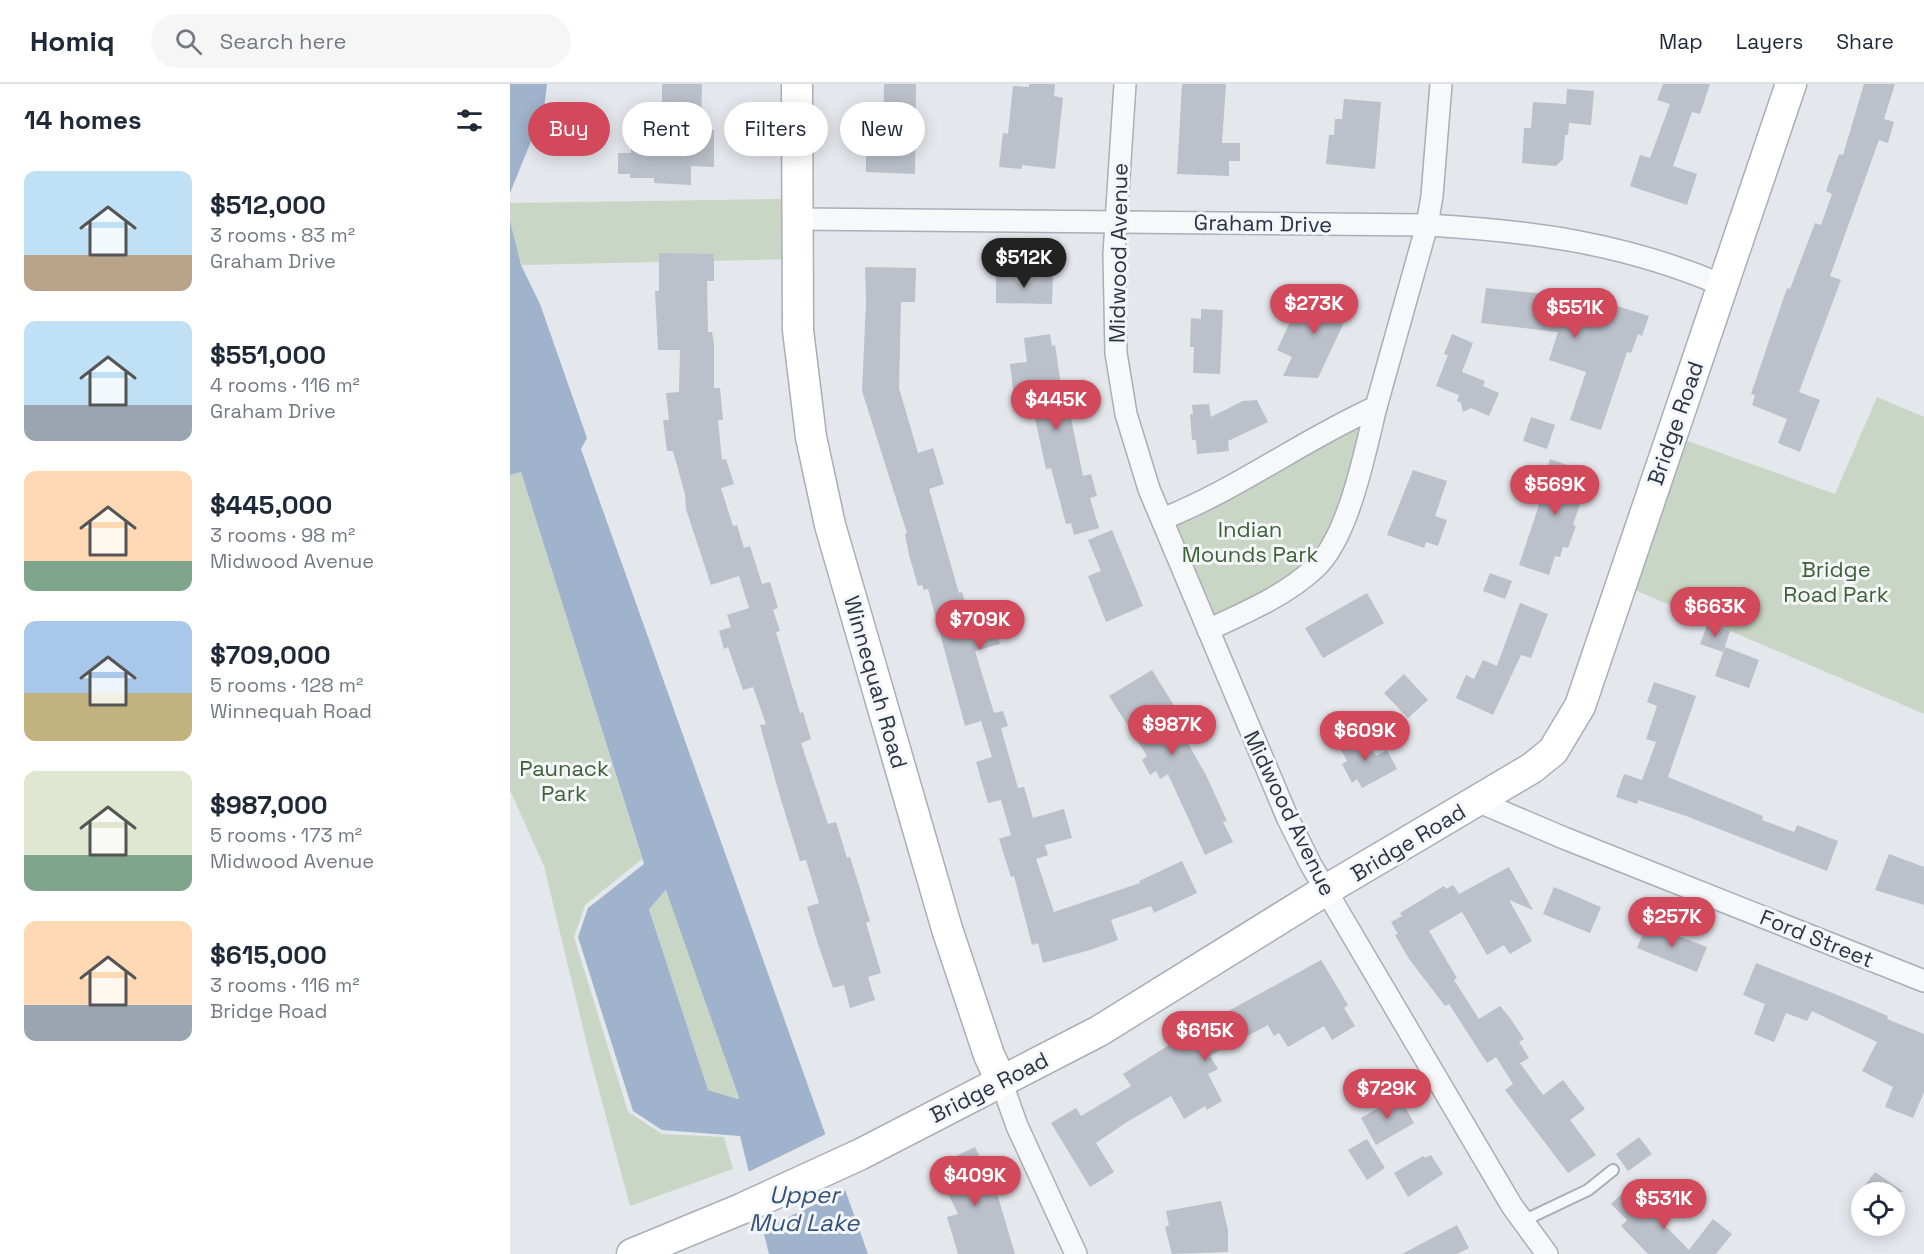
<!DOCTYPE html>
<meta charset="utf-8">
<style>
body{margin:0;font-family:"Space Grotesk",sans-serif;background:#f6f6f7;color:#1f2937;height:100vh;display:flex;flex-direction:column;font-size:22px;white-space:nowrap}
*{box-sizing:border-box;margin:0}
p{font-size:20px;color:#747a83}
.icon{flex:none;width:33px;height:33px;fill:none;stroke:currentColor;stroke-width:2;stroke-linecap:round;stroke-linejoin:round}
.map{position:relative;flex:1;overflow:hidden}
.drawer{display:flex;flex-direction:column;background:#fff;width:510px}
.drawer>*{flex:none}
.guide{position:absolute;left:18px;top:18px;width:570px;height:54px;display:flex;gap:12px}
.fabs{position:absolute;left:1341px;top:1098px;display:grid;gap:12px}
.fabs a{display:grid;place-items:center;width:54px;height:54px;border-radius:50%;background:#fff;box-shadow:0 3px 15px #0003;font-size:30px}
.price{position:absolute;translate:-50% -51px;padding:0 14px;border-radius:21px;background:#d1495b;color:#fff;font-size:20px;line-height:39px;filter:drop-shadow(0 2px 3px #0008)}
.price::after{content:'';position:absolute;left:50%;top:36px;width:18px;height:14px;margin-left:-9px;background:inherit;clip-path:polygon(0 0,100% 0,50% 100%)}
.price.on{background:#222;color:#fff}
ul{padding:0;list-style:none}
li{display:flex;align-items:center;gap:18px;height:150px;padding:0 24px}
li span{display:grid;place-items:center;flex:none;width:168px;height:120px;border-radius:12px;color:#555}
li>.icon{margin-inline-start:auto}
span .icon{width:72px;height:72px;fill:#fffc;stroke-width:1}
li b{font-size:26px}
h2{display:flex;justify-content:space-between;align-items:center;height:72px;padding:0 24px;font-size:26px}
.chip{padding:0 21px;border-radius:27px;background:#fff;box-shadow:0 3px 15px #0003;font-size:21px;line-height:54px}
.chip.on{background:#d1495b;color:#fff}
header{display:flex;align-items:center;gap:36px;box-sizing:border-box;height:84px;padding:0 30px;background:#fff;border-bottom:2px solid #e0e1e3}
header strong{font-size:28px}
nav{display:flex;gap:33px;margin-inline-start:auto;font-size:21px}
.search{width:420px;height:54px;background:#f6f6f7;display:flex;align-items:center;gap:15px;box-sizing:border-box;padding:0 21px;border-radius:33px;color:#747a83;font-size:22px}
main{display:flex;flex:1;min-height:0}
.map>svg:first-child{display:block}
.green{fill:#c9d6c5}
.water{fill:#9fb4cc;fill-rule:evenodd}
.pier{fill:#e4e7ec}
.building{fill:#bbc0ca}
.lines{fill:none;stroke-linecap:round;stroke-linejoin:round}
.lane-casing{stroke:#a9aeb7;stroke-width:14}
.street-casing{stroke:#a9aeb7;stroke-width:24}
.secondary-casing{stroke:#a9aeb7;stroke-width:33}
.lane{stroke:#f7f8fa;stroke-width:10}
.street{stroke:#f7f8fa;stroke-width:21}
.secondary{stroke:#fff;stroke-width:30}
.labels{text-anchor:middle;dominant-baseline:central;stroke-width:6;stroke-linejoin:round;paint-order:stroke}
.street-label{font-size:22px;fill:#2b3445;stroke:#f4f6f9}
.park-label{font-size:22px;fill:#3f6138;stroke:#f4f6f9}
.water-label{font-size:24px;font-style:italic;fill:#34527a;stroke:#f4f6f9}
</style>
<header>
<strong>Homiq</strong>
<div class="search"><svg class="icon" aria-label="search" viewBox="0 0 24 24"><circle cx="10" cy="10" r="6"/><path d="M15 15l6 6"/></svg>Search here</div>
<nav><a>Map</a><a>Layers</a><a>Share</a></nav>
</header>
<main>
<section class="drawer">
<h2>14 homes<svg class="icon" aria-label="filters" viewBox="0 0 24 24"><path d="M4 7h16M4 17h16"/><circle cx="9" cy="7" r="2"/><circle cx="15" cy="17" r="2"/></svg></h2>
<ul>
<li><span style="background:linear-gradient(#bfe0f5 70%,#b9a48a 0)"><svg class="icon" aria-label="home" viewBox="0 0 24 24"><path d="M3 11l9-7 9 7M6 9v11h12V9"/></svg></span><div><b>$512,000</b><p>3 rooms · 83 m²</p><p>Graham Drive</p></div></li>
<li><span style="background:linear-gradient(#bfe0f5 70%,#9aa5b1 0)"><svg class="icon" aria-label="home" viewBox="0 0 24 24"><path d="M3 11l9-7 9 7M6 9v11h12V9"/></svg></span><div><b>$551,000</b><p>4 rooms · 116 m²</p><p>Graham Drive</p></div></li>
<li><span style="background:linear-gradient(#ffd9b3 75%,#7fa58c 0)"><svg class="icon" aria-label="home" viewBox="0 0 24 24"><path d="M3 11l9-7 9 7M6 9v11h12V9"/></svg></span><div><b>$445,000</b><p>3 rooms · 98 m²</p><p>Midwood Avenue</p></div></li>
<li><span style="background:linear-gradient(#a9c7e8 60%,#c2b280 0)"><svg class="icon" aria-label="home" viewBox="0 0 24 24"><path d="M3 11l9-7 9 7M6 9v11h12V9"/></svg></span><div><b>$709,000</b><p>5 rooms · 128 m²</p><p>Winnequah Road</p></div></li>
<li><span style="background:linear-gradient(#dfe7d0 70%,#7fa58c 0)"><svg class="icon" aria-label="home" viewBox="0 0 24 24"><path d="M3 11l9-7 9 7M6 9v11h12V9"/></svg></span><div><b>$987,000</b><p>5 rooms · 173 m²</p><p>Midwood Avenue</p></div></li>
<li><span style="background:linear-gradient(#ffd9b3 70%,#9aa5b1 0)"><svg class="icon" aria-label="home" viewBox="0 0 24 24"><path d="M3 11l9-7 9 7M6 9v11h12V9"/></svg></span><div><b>$615,000</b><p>3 rooms · 116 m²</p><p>Bridge Road</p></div></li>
</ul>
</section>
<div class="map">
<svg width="1414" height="1170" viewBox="0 0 1414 1170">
<rect width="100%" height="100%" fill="#e4e7ec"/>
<g class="green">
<polygon points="277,115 287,175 11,181 0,142 0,119"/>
<polygon points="1367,313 1414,333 1414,630 1111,500 1161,351 1325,410"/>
<polygon points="866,323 819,468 698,546 652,435"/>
<polygon points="11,388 132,775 75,821 64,853 118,1028 152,1050 214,1053 223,1085 120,1122 79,969 34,782 0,706 0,391"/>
<polygon points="157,806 229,1015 198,1006 139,824"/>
</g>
<g class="water">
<polygon points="0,0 37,0 34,25 0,109"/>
<path d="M0 137 11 181 30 220 77 354 71 365 358 1170H259L230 1052 152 1046 123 1027 68 853 78 824 134 780 11 388 0 391ZM156 806 229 1014 228 1015 198 1006 139 825Z"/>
</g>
<polygon class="pier" points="318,1049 338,1105 249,1147 236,1089"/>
<g class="building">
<polygon points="152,0 192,0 191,46 204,46 204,83 181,82 181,101 144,99 144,94 120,94 120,90 108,90 108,69 121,69 121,54 152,54"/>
<polygon points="374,0 406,0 405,90 356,88 356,57 359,57 359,47 373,48"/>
<polygon points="519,0 545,0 544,12 553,14 545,85 512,81 512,85 489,83 493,49 498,50 503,2 519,3"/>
<polygon points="672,0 716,0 712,59 730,59 730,77 719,77 719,92 667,90"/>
<polygon points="1153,0 1200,0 1190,30 1182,28 1163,82 1187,90 1177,121 1120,102 1130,71 1140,74 1160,20 1147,16"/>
<polygon points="1354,0 1385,0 1374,35 1384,38 1378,59 1369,56 1320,192 1331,196 1289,308 1310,316 1290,368 1268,359 1277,335 1242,321 1245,311 1241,310 1277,204 1280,205 1305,139 1311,141 1322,110 1316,107 1329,70 1333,71"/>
<polygon points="1057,5 1084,7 1081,41 1059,39 1058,51 1055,51 1053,75 1046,82 1012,79 1014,44 1021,44 1023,18 1056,20"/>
<polygon points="834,15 871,18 865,85 816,80 819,51 824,51 825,35 832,35"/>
<polygon points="149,169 204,170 204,197 197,197 198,248 202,248 204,260 204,304 210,304 213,336 208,336 212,376 216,375 224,400 211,404 223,442 227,441 234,464 240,462 252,500 260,498 268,524 263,526 270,547 266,548 290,629 293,628 301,655 291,659 318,740 326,738 337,774 340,773 360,837 356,839 371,889 358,893 365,916 340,924 334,901 323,904 306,854 297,823 309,819 296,776 290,777 271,716 250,641 256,640 243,603 233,606 218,563 214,565 209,547 221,543 217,531 239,524 229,492 201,501 176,425 175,410 163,367 157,367 153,336 159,336 156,309 169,308 170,266 148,266 145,207 149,207"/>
<polygon points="355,183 406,184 405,218 391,218 389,304 408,369 423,364 434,400 419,405 449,509 452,508 463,544 483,538 490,560 465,567 484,629 493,627 498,642 491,644 508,704 514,703 523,734 554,725 562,754 535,761 538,771 526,775 544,828 630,799 629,797 672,777 687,809 644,829 641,822 601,836 608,856 580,866 533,879 528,859 522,861 504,792 501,793 489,755 501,751 491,716 478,719 466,678 482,673 471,637 455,642 418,505 414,506 412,501 408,502 399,471 395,450 397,449 352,307 356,218"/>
<polygon points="500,189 543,192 542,220 486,219 486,191 500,191"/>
<polygon points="976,204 1057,212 1059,207 1139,232 1132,252 1128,250 1121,269 1117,268 1091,346 1060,336 1076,288 1039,276 1048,248 971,239"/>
<polygon points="811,205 843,219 808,294 773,292 782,273 767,266 786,225 798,231"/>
<polygon points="691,225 713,226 710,290 683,289 684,263 680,263 681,234 691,235"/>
<polygon points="540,250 542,262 545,261 554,321 558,320 573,392 581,390 587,412 580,414 589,444 564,451 561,439 556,440 541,384 536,385 520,312 504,314 500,280 517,278 514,254"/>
<polygon points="942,250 963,259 952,288 975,297 973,302 989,309 979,332 961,324 953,328 951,319 947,317 949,311 926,302 938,271 934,270"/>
<polygon points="747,316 758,338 718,357 719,367 687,370 686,356 682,356 680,330 683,330 682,321 699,320 701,333 733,317"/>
<polygon points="1021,333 1045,341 1037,365 1013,357"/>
<polygon points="1040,375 1080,389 1063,441 1066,442 1058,464 1053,463 1050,473 1045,472 1039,491 1009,481 1033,409 1029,408"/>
<polygon points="903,386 937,397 925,432 937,436 928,462 916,458 914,464 877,451"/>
<polygon points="602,446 633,522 596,538 578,492 591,487 578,456"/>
<polygon points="980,489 1002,497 995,515 973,507"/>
<polygon points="857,509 874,539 813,574 795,544"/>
<polygon points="1010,519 1038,530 1021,574 1011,571 983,631 946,614 956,591 964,595 973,576 987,582"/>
<polygon points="1198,539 1220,547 1213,568 1190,560"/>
<polygon points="1215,563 1249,576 1239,604 1205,592"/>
<polygon points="642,586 673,636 667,640 696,691 717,737 713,738 723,758 695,771 658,690 650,695 646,687 640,691 632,676 637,672 599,612"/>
<polygon points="894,590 918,616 898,634 874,609"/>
<polygon points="1144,598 1186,612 1158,693 1253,732 1252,736 1284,748 1287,741 1328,757 1317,787 1176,732 1128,716 1127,720 1106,713 1114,690 1132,696 1146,658 1136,655 1147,622 1137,618"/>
<polygon points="854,649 866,672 877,666 887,685 852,704 847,695 842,699 832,680 837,677 829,662"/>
<polygon points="1379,770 1414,783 1414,821 1365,806"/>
<polygon points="999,783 1023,826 999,816 1022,857 1000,870 994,861 977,871 952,828 919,847 947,894 944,896 969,935 990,922 1000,934 1014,955 1009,958 1019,974 1010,979 1033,1011 1053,996 1075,1025 1060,1036 1086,1071 1058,1089 995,1006 1003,1000 986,973 977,979 939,920 935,922 899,875 885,851 888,850 881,838 892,832 890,829 934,802 936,805 943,801 949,810"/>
<polygon points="1044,803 1091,823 1080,849 1033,830"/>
<polygon points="1137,840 1197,863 1187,888 1127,864"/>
<polygon points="811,876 838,921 834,924 845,942 822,956 814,942 778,963 769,949 764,952 758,941 700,972 708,985 698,990 712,1017 697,1026 695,1022 674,1035 661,1012 617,1038 586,1059 604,1088 580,1103 541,1039 566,1024 571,1032 621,1002 613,990 675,951"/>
<polygon points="1246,879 1340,916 1378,932 1377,935 1414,950 1414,1008 1403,1034 1375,1023 1383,1003 1352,987 1367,958 1302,927 1297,937 1276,929 1264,958 1244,950 1255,920 1233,911"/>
<polygon points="889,1012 904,1039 866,1061 851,1034"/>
<polygon points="1129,1053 1142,1070 1118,1087 1106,1070"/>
<polygon points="857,1055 875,1084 857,1096 838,1066"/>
<polygon points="465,1063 486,1106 505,1170 448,1170 437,1133 448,1130 425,1082"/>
<polygon points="921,1071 933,1090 898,1113 884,1089 913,1072 915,1074"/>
<polygon points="1365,1088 1394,1108 1350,1108"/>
<polygon points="1118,1104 1179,1166 1203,1135 1222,1150 1206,1170 1138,1170 1111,1142 1117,1136 1101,1120"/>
<polygon points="711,1117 718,1146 718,1168 662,1170 655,1143 659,1141 656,1127"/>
<polygon points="947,1141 959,1164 947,1170 892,1170"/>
</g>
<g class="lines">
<g class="lane-casing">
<polyline id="lane" points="1013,1137 1078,1106 1103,1086"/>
</g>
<g class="street-casing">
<g id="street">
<polyline points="615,0 604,170 606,269 616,330 639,405 778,735 801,781 1002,1122 1037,1170"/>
<path d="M286 135 917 141C1022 147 1114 159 1212 201"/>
<path d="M652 435C727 406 792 356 866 323L917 141 922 112 931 0"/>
<path d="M698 546C734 529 775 512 805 484 839 453 855 367 866 323"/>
<polyline points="967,717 1054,754 1414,897"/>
<polyline points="491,997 507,1042 566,1170"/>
</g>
</g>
<g class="secondary-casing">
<g id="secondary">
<polyline points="287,0 288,246 301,353 320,441 437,845 479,971 491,997"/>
<polyline points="122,1170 231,1125 351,1070 589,947 816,806 1022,684 1043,667 1070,622 1281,0"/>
</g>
</g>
<use href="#lane" class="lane"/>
<use href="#street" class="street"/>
<use href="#secondary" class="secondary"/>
</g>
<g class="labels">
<g class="street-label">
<text transform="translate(753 139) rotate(1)">Graham Drive</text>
<text transform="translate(608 169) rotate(-89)">Midwood Avenue</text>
<text transform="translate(1165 339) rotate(-71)">Bridge Road</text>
<text transform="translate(366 598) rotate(74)">Winnequah Road</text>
<text transform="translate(780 729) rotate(64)">Midwood Avenue</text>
<text transform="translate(898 758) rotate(-31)">Bridge Road</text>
<text transform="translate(1307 854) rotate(22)">Ford Street</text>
<text transform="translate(479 1003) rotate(-27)">Bridge Road</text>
</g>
<g class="park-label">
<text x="740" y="445">Indian<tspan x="740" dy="25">Mounds Park</tspan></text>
<text x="1326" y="485">Bridge<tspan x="1326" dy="25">Road Park</tspan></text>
<text x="54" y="684">Paunack<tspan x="54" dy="25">Park</tspan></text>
</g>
<g class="water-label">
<text x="294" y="1110">Upper<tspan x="294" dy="28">Mud Lake</tspan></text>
</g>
</g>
</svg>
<div class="fabs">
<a><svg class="icon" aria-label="locate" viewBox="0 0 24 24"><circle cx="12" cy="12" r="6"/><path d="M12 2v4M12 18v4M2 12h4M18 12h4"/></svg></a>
</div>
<b class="price on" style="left:514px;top:205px">$512K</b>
<b class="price" style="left:804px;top:251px">$273K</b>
<b class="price" style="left:1065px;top:255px">$551K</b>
<b class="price" style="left:546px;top:347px">$445K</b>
<b class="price" style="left:1045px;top:432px">$569K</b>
<b class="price" style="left:1205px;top:554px">$663K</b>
<b class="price" style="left:470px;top:567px">$709K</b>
<b class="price" style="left:662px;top:672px">$987K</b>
<b class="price" style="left:855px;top:678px">$609K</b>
<b class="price" style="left:1162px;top:864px">$257K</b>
<b class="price" style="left:695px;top:978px">$615K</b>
<b class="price" style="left:877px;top:1036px">$729K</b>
<b class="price" style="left:465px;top:1123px">$409K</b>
<b class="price" style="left:1154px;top:1146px">$531K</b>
<div class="guide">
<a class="chip on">Buy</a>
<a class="chip">Rent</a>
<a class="chip">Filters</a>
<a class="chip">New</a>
</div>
</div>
</main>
